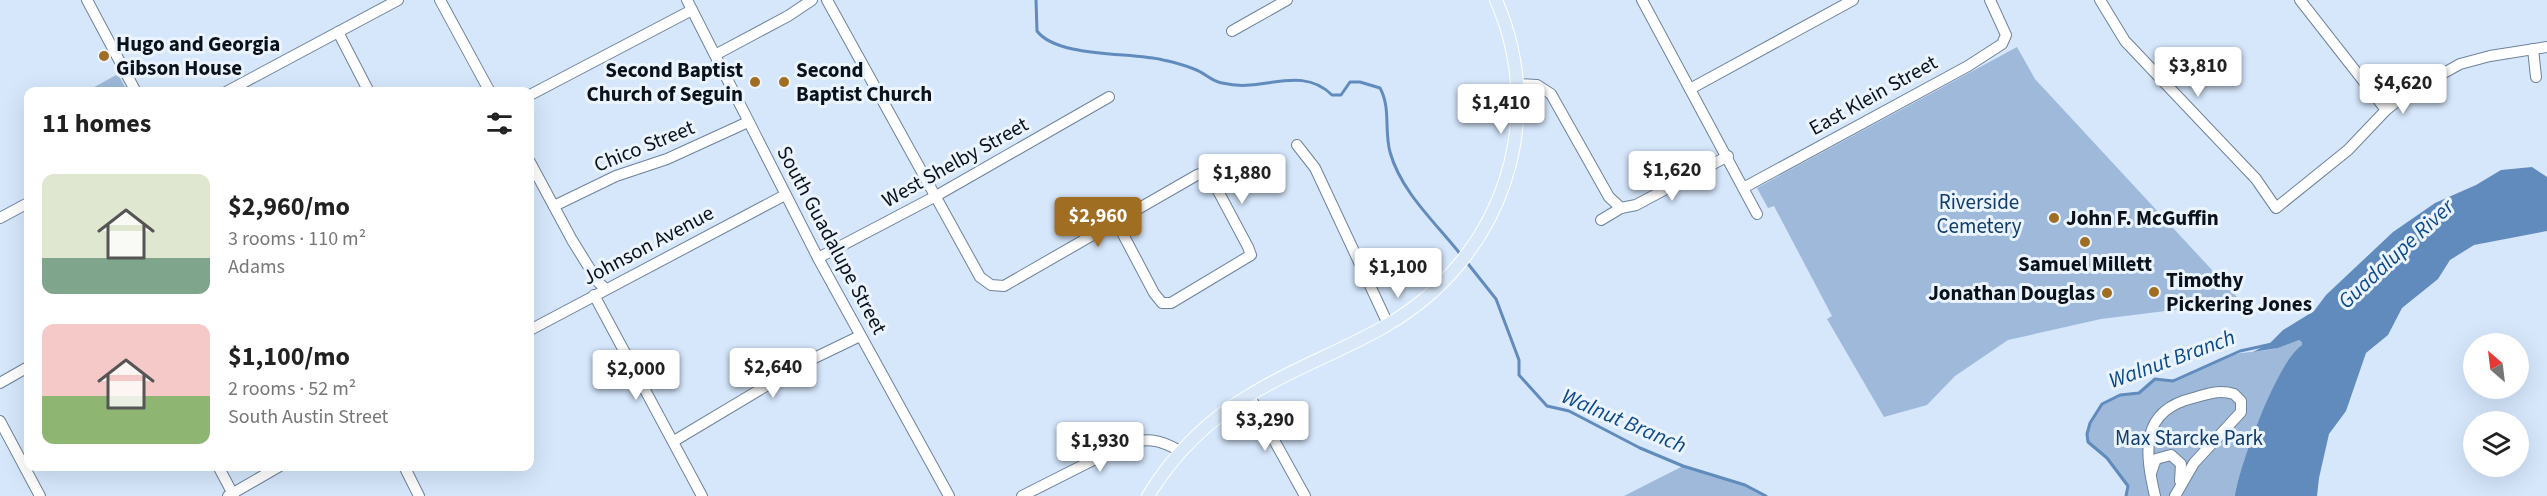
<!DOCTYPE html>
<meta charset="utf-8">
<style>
body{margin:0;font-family:"Source Sans 3",sans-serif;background:#f2f2f2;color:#222;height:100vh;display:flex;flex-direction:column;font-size:22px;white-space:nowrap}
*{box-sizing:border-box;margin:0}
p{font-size:20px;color:#767676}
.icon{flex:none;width:33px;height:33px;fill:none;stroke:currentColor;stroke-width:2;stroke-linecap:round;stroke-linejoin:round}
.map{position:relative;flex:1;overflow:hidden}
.drawer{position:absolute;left:24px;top:87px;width:510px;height:384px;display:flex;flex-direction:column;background:#fff;border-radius:12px;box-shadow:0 6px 24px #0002}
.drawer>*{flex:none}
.needle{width:39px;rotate:332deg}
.buttons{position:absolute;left:2463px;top:333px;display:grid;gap:12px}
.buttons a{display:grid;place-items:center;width:66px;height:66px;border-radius:50%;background:#fff;box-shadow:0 6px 24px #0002;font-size:30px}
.price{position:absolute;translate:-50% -51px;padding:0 14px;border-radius:6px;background:#fff;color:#222;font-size:20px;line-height:39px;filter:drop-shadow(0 2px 3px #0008)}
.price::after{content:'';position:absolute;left:50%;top:36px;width:18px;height:14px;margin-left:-9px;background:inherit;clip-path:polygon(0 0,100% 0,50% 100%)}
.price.active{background:#9f6e23;color:#fff}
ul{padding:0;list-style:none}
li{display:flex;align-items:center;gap:18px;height:150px;padding:0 18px}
li span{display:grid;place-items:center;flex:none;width:168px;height:120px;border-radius:12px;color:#555}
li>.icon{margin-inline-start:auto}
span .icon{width:72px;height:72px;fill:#fffc;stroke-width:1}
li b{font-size:26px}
h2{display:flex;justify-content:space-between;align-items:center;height:72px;padding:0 18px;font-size:26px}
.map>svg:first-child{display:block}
.green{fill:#9eb9da}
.water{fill:#618bbc}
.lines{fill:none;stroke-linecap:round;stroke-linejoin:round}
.stream{stroke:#618bbc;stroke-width:3}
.minor-casing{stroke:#6e829a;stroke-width:12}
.major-casing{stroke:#fff;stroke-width:14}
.minor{stroke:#fff;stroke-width:10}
.major{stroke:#d9e8f9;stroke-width:12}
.poi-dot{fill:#9f6e23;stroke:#ebf4fe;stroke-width:2}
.labels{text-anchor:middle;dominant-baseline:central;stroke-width:6;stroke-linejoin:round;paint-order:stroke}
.poi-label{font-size:21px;font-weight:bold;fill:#0a111a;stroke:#ebf4fe;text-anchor:start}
.street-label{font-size:21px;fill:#0a111a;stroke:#ebf4fe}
.park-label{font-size:21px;fill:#103d6c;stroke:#ebf4fe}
.water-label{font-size:22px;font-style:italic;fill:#0c4a87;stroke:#ebf4fe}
</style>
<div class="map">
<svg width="2547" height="496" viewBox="0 0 2547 496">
<rect width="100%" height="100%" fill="#d6e7fc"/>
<g class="green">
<polygon points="2017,47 2035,79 2237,297 2222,304 2101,319 2008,340 1955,376 1927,405 1884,417 1827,319 1832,316 1774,206 1768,208 1757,188"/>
<polygon points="118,74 127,91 87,91"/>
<path d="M2299 340 2302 341V345C2279 360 2239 466 2235 496H2126L2128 486 2107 459 2088 442 2087 434 2090 423 2102 404 2120 395 2139 393 2155 379C2179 385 2199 367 2221 358 2238 351 2259 353 2277 348 2285 346 2292 342 2299 340Z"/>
<polygon points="1683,466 1745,485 1766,496 1624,496"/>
</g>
<path class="water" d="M2532 167 2547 177V231L2474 245 2450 260 2438 279 2402 308 2388 335 2366 353 2346 411 2329 434 2319 478 2317 496H2235C2239 466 2278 360 2302 345V342L2299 340 2278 348 2253 352 2270 343 2283 330 2314 311 2326 295 2393 232 2435 203 2476 185 2501 170Z"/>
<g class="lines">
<g class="stream">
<path d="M1036 0 1037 31C1057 58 1132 52 1163 60 1173 62 1184 65 1194 69 1204 72 1212 82 1222 83 1231 85 1241 86 1250 85 1279 83 1308 71 1332 95H1341L1350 82H1360L1380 88C1391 108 1384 130 1390 152 1401 192 1436 223 1461 255"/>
<polyline points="1465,260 1496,299 1519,360 1519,375 1547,406 1569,411 1640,448 1683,466 1745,485 1766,496"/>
<polyline points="2126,496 2128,486 2107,458 2088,442 2087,434 2090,423 2102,404 2120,395 2139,393 2155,379 2173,381 2240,351 2272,344"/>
</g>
<g class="minor-casing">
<g id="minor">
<polyline points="87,0 136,92"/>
<polyline points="440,0 490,92"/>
<polyline points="687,0 818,258 949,496"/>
<polyline points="827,0 980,277 991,285 1004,286 1197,175 1206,172 1209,174 1248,247 1251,255 1171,303 1162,303 1154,293 1116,221"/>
<polyline points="1642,0 1757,214"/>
<polyline points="2100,0 2125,41 2256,179 2276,208 2348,150 2386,110 2406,94 2460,64 2490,56 2547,47"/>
<polyline points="2300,0 2386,110"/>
<polyline points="1232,31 1287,0"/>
<polyline points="338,32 369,92"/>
<polyline points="2533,49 2536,77"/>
<polyline points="715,55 788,16 812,0"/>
<polyline points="1518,84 1537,85 1551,94 1609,197 1621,208"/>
<polyline points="1690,89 1853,0"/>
<polyline points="226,92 398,0"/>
<polyline points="530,95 692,10"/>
<polyline points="1297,145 1315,168 1388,324"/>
<polyline points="530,162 572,240 598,282 606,289"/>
<polyline points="1745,187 1968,66 2002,44 2006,35 1990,0"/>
<polyline points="554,206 616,176 667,159 748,122"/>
<polyline points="0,218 28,203"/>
<polyline points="1601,220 1621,208 1636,205 1728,156"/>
<polyline points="818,258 936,196 1109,97"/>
<polyline points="594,295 702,496"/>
<polyline points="530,330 785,195"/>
<polyline points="0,383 28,367"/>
<polyline points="1249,395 1305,496"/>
<polyline points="0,421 40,496"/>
<polyline points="674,441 806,362 860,336"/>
<polyline points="218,466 234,496"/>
<polyline points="404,466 419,496"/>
<polyline points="2151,473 2156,459 2171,455 2181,464 2180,481"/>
<polyline points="228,496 280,466"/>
<path d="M1022 496 1123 445C1146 437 1159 439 1180 451"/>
<path d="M2155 496C2145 453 2139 411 2193 398 2208 394 2219 389 2234 394L2241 401V412L2194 463 2175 496"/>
</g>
</g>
<g class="major-casing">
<path id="major" d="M1148 496C1173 455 1208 420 1250 395 1293 368 1343 351 1387 325 1502 258 1549 121 1496 0"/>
</g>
<use href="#minor" class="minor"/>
<use href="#major" class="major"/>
</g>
<g class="poi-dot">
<circle cx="104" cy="56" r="6"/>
<circle cx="755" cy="82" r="6"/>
<circle cx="784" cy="82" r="6"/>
<circle cx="2054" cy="218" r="6"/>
<circle cx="2085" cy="242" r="6"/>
<circle cx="2154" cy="292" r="6"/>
<circle cx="2107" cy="293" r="6"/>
</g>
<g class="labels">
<g class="poi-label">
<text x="116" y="44">Hugo and Georgia<tspan x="116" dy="24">Gibson House</tspan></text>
<text x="743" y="70" text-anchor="end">Second Baptist<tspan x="743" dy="24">Church of Seguin</tspan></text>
<text x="796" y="70">Second<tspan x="796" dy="24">Baptist Church</tspan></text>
<text x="2066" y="218">John F. McGuffin</text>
<text x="2085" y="264" text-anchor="middle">Samuel Millett</text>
<text x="2166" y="280">Timothy<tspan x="2166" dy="24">Pickering Jones</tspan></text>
<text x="2095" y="293" text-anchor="end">Jonathan Douglas</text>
</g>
<g class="street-label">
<text transform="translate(1873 95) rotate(-29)">East Klein Street</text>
<text transform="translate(644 146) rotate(-22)">Chico Street</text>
<text transform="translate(955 162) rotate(-29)">West Shelby Street</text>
<text transform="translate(832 240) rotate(62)">South Guadalupe Street</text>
<text transform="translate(648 245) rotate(-28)">Johnson Avenue</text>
</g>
<g class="park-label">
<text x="1979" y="202">Riverside<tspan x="1979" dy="24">Cemetery</tspan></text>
<text x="2189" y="438">Max Starcke Park</text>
</g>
<g class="water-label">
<text transform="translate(2396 254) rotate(-43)">Guadalupe River</text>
<text transform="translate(2172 359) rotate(-20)">Walnut Branch</text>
<text transform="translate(1624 421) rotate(23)">Walnut Branch</text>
</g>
</g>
</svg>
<div class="buttons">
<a><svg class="needle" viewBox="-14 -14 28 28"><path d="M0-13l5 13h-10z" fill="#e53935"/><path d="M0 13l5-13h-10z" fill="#767676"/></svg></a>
<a><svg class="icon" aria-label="layers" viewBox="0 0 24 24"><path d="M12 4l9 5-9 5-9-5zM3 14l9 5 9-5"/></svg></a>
</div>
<b class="price" style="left:2198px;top:98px">$3,810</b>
<b class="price" style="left:2403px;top:115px">$4,620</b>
<b class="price" style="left:1501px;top:135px">$1,410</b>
<b class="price" style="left:1672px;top:202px">$1,620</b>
<b class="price" style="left:1242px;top:205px">$1,880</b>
<b class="price active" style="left:1098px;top:248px">$2,960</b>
<b class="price" style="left:1398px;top:299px">$1,100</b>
<b class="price" style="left:773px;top:399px">$2,640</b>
<b class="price" style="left:636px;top:401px">$2,000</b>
<b class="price" style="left:1265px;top:452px">$3,290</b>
<b class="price" style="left:1100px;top:473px">$1,930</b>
<section class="drawer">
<h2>11 homes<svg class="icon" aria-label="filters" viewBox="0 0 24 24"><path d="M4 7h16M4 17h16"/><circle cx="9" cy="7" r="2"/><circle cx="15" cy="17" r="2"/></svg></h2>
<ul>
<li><span style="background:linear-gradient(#dfe7d0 70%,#7fa58c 0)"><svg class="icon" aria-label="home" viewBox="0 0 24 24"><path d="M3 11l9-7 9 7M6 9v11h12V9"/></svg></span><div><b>$2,960/mo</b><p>3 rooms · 110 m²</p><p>Adams</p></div></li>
<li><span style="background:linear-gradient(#f6c9c9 60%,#8fb573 0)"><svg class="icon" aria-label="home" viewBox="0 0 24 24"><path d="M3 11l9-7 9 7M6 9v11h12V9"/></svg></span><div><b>$1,100/mo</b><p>2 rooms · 52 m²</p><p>South Austin Street</p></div></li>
</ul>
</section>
</div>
